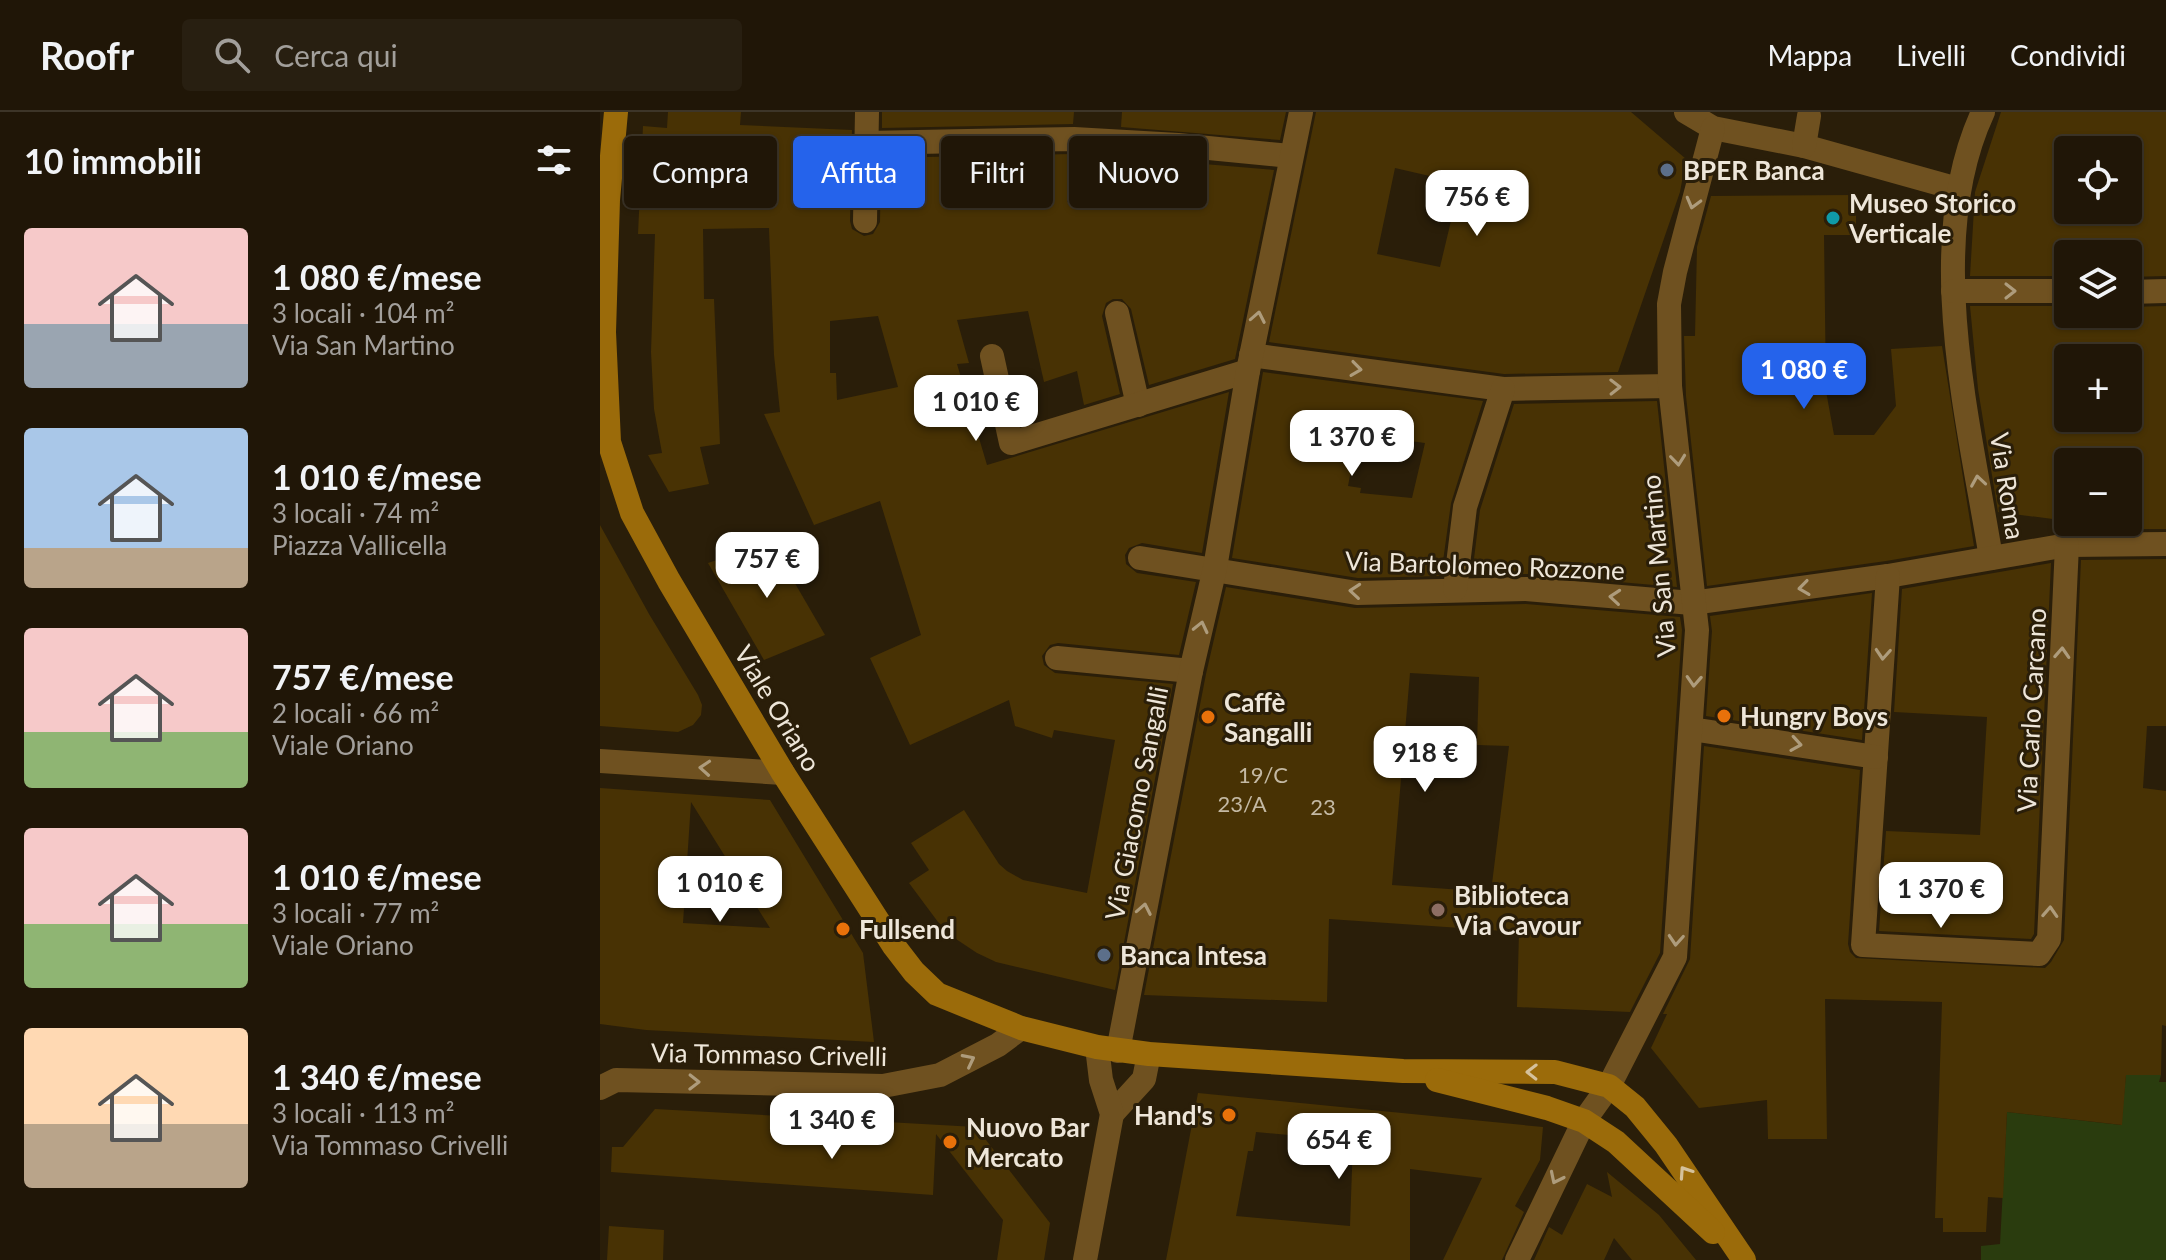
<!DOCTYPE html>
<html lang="it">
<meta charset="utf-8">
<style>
body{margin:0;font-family:Lato,sans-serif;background:#281f11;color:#f1f3f6;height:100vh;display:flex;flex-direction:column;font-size:30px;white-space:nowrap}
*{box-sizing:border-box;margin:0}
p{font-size:26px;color:#a29f9b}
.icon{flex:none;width:44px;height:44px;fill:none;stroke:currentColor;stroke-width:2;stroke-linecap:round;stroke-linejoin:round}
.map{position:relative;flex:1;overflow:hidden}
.panel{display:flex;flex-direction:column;background:#201607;width:600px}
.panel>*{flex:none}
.banner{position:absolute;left:24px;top:24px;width:760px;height:72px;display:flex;gap:16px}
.controls{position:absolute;left:1454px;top:24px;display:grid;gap:16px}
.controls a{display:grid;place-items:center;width:88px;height:88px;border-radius:8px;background:#201607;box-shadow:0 2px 6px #0004,0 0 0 2px #3d3528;font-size:40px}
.price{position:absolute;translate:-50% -68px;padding:0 18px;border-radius:16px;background:#fff;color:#222;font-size:26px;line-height:52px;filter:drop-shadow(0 2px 4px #0008)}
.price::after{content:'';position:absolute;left:50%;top:48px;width:24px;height:18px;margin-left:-12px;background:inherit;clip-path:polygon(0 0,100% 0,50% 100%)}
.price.current{background:#2563eb;color:#fff}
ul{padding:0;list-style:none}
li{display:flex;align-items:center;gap:24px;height:200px;padding:0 24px}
li span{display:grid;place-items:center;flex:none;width:224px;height:160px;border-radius:8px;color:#555}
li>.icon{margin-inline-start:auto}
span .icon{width:96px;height:96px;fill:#fffc;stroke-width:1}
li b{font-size:34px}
h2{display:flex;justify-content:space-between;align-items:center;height:96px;padding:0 24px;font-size:34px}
.tag{padding:0 28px;border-radius:8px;background:#201607;box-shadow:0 2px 6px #0004,0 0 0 2px #3d3528;font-size:28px;line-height:72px}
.tag.current{background:#2563eb;color:#fff}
header{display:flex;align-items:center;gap:48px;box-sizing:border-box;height:112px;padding:0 40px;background:#201607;border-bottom:2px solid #3d3528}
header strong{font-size:38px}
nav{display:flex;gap:44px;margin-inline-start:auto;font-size:28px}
.search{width:560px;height:72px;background:#281f11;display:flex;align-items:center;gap:20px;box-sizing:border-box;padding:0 28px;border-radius:8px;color:#a29f9b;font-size:30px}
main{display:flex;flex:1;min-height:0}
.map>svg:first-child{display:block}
.green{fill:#2a3c0e}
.building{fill:#483204;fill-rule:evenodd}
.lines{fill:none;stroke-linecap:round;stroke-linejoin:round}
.street{stroke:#6f5120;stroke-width:24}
.secondary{stroke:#9b6b0a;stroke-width:24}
.oneway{stroke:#ae9c7c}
.oneway2{stroke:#d5c19b}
.service-dot{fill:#5c6f8a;stroke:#2a1e09;stroke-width:3}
.culture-dot{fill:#0f9aa8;stroke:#2a1e09;stroke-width:3}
.food-dot{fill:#e8710a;stroke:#2a1e09;stroke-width:3}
.education-dot{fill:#8d6e63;stroke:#2a1e09;stroke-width:3}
.labels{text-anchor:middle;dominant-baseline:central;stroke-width:6;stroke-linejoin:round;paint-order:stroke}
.number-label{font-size:22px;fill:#c4b9a4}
.poi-label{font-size:26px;font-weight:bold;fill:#eee6d9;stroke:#2a1e09;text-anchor:start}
.street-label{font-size:26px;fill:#eee6d9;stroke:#2a1e09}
</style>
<header>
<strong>Roofr</strong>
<div class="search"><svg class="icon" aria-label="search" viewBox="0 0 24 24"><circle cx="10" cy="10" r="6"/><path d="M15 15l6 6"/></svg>Cerca qui</div>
<nav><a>Mappa</a><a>Livelli</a><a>Condividi</a></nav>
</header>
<main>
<section class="panel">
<h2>10 immobili<svg class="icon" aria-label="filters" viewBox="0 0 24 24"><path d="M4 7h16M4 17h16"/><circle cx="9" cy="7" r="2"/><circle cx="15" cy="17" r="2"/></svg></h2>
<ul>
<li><span style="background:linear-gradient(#f6c9c9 60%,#9aa5b1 0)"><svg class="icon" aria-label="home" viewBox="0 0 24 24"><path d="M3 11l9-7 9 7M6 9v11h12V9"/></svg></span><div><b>1 080 €/mese</b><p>3 locali · 104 m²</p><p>Via San Martino</p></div></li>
<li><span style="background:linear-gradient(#a9c7e8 75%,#b9a48a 0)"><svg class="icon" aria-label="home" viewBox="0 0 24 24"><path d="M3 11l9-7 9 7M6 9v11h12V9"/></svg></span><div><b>1 010 €/mese</b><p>3 locali · 74 m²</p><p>Piazza Vallicella</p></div></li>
<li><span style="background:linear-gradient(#f6c9c9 65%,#8fb573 0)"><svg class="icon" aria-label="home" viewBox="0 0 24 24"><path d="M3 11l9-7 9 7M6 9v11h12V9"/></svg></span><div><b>757 €/mese</b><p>2 locali · 66 m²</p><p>Viale Oriano</p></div></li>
<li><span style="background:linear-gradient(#f6c9c9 60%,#8fb573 0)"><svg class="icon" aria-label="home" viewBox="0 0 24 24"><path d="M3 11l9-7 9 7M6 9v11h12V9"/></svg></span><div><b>1 010 €/mese</b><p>3 locali · 77 m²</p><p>Viale Oriano</p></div></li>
<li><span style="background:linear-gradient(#ffd9b3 60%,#b9a48a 0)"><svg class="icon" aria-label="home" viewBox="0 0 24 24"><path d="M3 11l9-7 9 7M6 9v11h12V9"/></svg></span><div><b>1 340 €/mese</b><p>3 locali · 113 m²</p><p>Via Tommaso Crivelli</p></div></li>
</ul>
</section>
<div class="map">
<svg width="1566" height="1148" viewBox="0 0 1566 1148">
<rect width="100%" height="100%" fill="#2a1e09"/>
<polygon class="green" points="1526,963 1561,963 1559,970 1566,970 1566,1148 1381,1148 1381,1134 1400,1132 1407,1000 1521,1013"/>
<g class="building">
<path d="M68 0H141L140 13 252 18 250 109 252 117 264 124 273 122 280 110 281 46 471 42 467 90 519 85 521 45 674 58 635 247 549 273 531 197 522 187H513L506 191 502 204 520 282 484 293 477 259 444 270 428 199 357 208 369 251 357 252 387 353 629 280 602 441 542 431 529 436 525 443 526 452 537 461 596 470 579 543 458 531 450 533 442 544 444 553 455 561 573 572 515 878 396 850 377 841 356 827 338 810 309 771 329 758 311 731 364 698 399 752 407 759 423 768 487 781 515 628 454 618 452 626 415 614 409 588 310 633 270 546 321 523 280 389 214 413 164 302 180 300 174 243 169 116 103 117 104 187H114L120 332 100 335 109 372 69 380 48 343 62 341 54 297 51 240 55 122H38L43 14 67 16ZM278 204 298 275 237 288 236 261H230V209Z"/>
<polygon points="282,0 474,0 473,12 282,16"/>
<polygon points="522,0 686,0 680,28 521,15"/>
<path d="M716 0H1031L1086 47 1080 80 1018 260 904 262 669 230ZM795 56 860 71 840 155 777 142Z"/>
<path d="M1401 0H1566V164L1528 165V142H1468V164H1370L1375 80ZM1468 38H1528V98H1468Z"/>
<polygon points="1256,83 1256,123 1224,123 1226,279 1234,323 1274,323 1296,294 1291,237 1342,234 1374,434 1286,449 1107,474 1086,284 1084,224 1095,224 1097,135 1111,84"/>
<path d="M1370 194H1468V202H1528V195L1566 194V417H1528V350H1468V409L1398 400 1378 277ZM1468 246H1528V306H1468Z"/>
<path d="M663 260 883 289 851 391 841 464 758 466 632 446ZM758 322 825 331 812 386 760 381 761 376 748 374Z"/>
<polygon points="1057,289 1077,475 927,462 872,463 880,398 914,292"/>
<polygon points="0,413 49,502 98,583 102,593 101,603 93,613 78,620 0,614"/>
<polygon points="171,430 225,523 164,548 108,451"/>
<polygon points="1566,447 1566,614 1547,614 1543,676 1566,679 1566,914 1562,913 1561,963 1526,963 1522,1013 1407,1000 1403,1086 1388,1085 1386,1120 1343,1120 1343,1106 1335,1106 1342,890 1225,887 1227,1027 1168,1027 1167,988 1099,996 1051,936 1067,902 1063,902 1090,847 1104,634 1260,658 1248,832 1250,840 1256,846 1445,856 1451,850 1464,828 1481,448"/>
<polygon points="1451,451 1434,822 1431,827 1279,819 1286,719 1380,723 1387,605 1294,600 1302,477"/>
<path d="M626 475 755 496 926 492 1080 505 1082 518 1060 841 1030 900 917 895 919 820 729 807 727 890 544 883 606 562ZM810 561 879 565 877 633 909 634 891 780 792 773Z"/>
<polygon points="1272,481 1262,628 1106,604 1112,519 1110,504"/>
<path d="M0 676 170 688 263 841 274 930 46 918 0 912ZM91 690 170 816 83 811Z"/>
<path d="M598 981 943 1015 940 1048 915 1094 924 1100 902 1148H843L882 1066 810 1057V1148H566ZM656 1020 753 1029 750 1114 636 1104 648 1039H653Z"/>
<polygon points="55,997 376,1015 450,1111 444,1148 397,1148 403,1108 336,1022 333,1083 11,1060 12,1035 23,1035"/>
<polygon points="1007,1060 1059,1103 1096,1148 1032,1148 1014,1126 1004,1148 934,1148 949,1115 962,1123 987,1072 1012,1085"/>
<polygon points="9,1114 64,1118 63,1148 7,1148"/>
</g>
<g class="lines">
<g class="street">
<polyline points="1086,0 1113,16 1204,34 1358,77"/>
<path d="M1383 0C1322 131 1369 309 1391 446"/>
<polyline points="266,31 474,27 578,33 690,44"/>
<polyline points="1204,34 1209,4"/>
<polyline points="265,109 267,0"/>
<polyline points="1353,179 1468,179"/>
<polyline points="1528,180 1566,179"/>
<polyline points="517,201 538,293"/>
<polyline points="651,243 903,277 1070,274"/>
<polyline points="392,244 411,331 648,259"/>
<polyline points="540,446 757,481 926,477 1092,491 1288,464 1467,433 1566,432"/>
<polyline points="1288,464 1263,833 1439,842 1449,827 1467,433"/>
<polyline points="855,477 865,395 903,277"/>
<polyline points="457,546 591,559"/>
<polyline points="1091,617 1276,645"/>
<polyline points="0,649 183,661"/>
<polyline points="518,939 591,559 615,456 648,259 701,0"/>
<polyline points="0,976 16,968 283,974 340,963 398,933 421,916"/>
<polyline points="512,1002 544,967 549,942"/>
<polyline points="485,1148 512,1002 501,968 497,935"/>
<polyline points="917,1148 984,1009 1009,974 1075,845 1097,518 1070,274 1069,192 1075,160 1113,16"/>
</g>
<g class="secondary">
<polyline points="16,0 8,88 4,220 9,330 32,401 69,469 183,661 294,834 314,860 337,882 421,916 497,935 549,942 803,959 955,960 1009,974 1035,995 1066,1033 1144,1148"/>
<polyline points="837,968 947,996 984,1009 1016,1030 1113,1120"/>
</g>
</g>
<defs><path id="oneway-chevron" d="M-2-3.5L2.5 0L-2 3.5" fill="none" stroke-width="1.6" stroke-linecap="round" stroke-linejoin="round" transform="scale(2)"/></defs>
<g class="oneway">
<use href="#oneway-chevron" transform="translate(1093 91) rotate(105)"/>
<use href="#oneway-chevron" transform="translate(1410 179)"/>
<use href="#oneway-chevron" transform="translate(658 205) rotate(-79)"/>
<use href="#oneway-chevron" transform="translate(756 257) rotate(8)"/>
<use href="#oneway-chevron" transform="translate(1015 275) rotate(-1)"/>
<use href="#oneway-chevron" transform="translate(1078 348) rotate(84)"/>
<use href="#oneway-chevron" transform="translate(1378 369) rotate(-99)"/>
<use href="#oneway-chevron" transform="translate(1204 476) rotate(172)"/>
<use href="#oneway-chevron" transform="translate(755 479) rotate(-175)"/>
<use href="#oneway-chevron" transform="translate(1015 485) rotate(-175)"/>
<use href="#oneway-chevron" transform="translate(601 515) rotate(-77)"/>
<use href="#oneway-chevron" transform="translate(1462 541) rotate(-87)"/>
<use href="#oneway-chevron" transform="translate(1283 542) rotate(94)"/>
<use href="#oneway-chevron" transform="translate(1094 569) rotate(93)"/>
<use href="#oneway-chevron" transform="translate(1196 632) rotate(9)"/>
<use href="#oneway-chevron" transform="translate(105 656) rotate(-176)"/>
<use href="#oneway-chevron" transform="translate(544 797) rotate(-79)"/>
<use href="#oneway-chevron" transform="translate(1450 800) rotate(-87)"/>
<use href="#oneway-chevron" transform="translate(1076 828) rotate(94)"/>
<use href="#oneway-chevron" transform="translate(369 948) rotate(-27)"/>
<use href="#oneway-chevron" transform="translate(94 970) rotate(1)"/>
<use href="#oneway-chevron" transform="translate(956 1066) rotate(116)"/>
</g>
<g class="oneway2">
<use href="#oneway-chevron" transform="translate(932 960) rotate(-179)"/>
<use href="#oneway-chevron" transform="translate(1085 1060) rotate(-124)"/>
</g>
<g class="service-dot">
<circle cx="1067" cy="58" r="8"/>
<circle cx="504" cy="843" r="8"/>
</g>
<circle class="culture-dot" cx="1233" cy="106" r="8"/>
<g class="food-dot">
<circle cx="1124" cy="604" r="8"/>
<circle cx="608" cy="605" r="8"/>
<circle cx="243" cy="817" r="8"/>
<circle cx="629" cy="1003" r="8"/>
<circle cx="350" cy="1030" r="8"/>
</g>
<circle class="education-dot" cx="838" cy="798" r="8"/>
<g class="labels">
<g class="number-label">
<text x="663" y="662">19/C</text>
<text x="642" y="691">23/A</text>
<text x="723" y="694">23</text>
</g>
<g class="poi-label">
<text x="1083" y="58">BPER Banca</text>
<text x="1249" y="91">Museo Storico<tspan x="1249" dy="30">Verticale</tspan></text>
<text x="624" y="590">Caffè<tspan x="624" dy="30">Sangalli</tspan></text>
<text x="1140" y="604">Hungry Boys</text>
<text x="854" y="783">Biblioteca<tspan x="854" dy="30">Via Cavour</tspan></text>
<text x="259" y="817">Fullsend</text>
<text x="520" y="843">Banca Intesa</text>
<text x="613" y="1003" text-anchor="end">Hand's</text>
<text x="366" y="1015">Nuovo Bar<tspan x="366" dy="30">Mercato</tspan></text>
</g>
<g class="street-label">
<text transform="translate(1408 374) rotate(81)">Via Roma</text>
<text transform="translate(885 453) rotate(2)">Via Bartolomeo Rozzone</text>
<text transform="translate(1058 454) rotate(-95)">Via San Martino</text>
<text transform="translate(178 596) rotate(59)">Viale Oriano</text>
<text transform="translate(1431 598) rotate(-87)">Via Carlo Carcano</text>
<text transform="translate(536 691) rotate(-79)">Via Giacomo Sangalli</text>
<text transform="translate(169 942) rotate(1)">Via Tommaso Crivelli</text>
</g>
</g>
</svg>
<div class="controls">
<a><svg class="icon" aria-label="locate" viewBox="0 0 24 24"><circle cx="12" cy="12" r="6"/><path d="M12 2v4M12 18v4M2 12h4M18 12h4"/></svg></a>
<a><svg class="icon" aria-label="layers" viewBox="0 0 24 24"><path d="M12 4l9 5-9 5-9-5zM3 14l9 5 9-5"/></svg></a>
<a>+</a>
<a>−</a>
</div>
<b class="price" style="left:877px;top:126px">756 €</b>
<b class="price current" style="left:1204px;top:299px">1 080 €</b>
<b class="price" style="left:376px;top:331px">1 010 €</b>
<b class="price" style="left:752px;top:366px">1 370 €</b>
<b class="price" style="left:167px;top:488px">757 €</b>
<b class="price" style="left:825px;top:682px">918 €</b>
<b class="price" style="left:120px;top:812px">1 010 €</b>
<b class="price" style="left:1341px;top:818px">1 370 €</b>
<b class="price" style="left:232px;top:1049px">1 340 €</b>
<b class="price" style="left:739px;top:1069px">654 €</b>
<div class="banner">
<a class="tag">Compra</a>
<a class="tag current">Affitta</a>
<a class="tag">Filtri</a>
<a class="tag">Nuovo</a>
</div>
</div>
</main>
